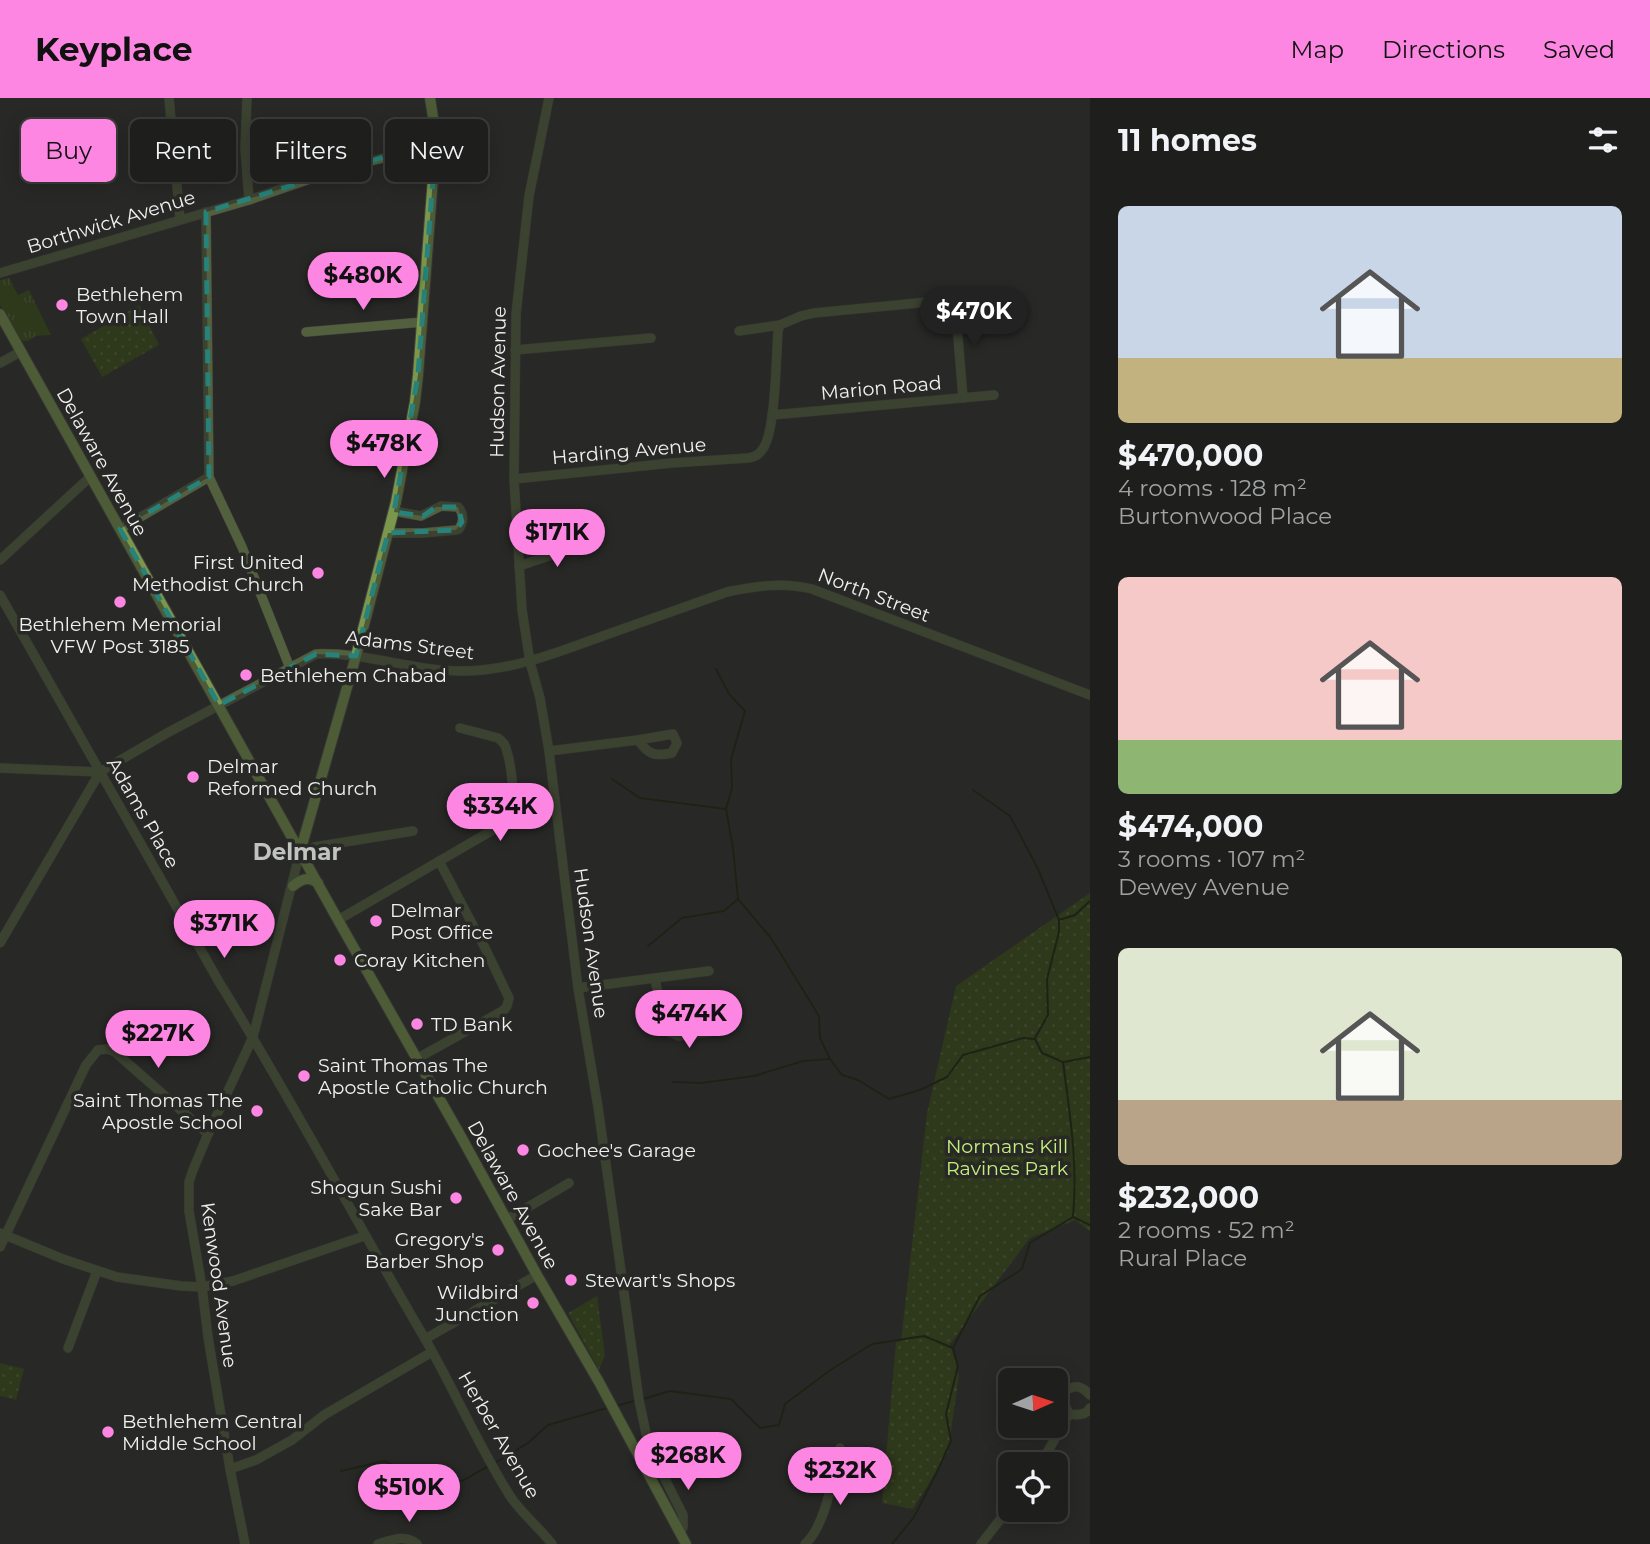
<!DOCTYPE html>
<meta charset="utf-8">
<style>
body{margin:0;font-family:Montserrat,sans-serif;background:#262726;color:#f1f3f6;height:100vh;display:flex;flex-direction:column;font-size:26px;white-space:nowrap}
*{box-sizing:border-box;margin:0}
p{font-size:23px;color:#a1a2a4}
.icon{flex:none;width:38px;height:38px;fill:none;stroke:currentColor;stroke-width:2;stroke-linecap:round;stroke-linejoin:round}
.map{position:relative;flex:1;overflow:hidden}
.side{display:flex;flex-direction:column;background:#1e1f1d;width:560px}
.side>*{flex:none}
.banner{position:absolute;left:21px;top:21px;width:665px;height:63px;display:flex;gap:14px}
.needle{width:46px;rotate:87deg}
.controls{position:absolute;left:998px;top:1270px;display:grid;gap:14px}
.controls a{display:grid;place-items:center;width:70px;height:70px;border-radius:10px;background:#1e1f1d;box-shadow:0 4px 18px #0003,0 0 0 2px #3c3d3b;font-size:35px}
.price{position:absolute;translate:-50% -60px;padding:0 16px;border-radius:24px;background:#fd86e2;color:#111;font-size:23px;line-height:46px;filter:drop-shadow(0 2px 4px #0008)}
.price::after{content:'';position:absolute;left:50%;top:42px;width:21px;height:16px;margin-left:-10px;background:inherit;clip-path:polygon(0 0,100% 0,50% 100%)}
.price.selected{background:#222;color:#fff}
ul{padding:0;list-style:none}
li{display:grid;align-content:center;gap:14px;height:371px;padding:0 28px}
li span{display:grid;place-items:center;height:217px;border-radius:10px;color:#555}
li>.icon{margin-inline-start:auto}
span .icon{width:126px;height:126px;fill:#fffc;stroke-width:1}
li b{font-size:30px}
h2{display:flex;justify-content:space-between;align-items:center;height:84px;padding:0 28px;font-size:30px}
.chip{padding:0 24px;border-radius:10px;background:#1e1f1d;box-shadow:0 4px 18px #0003,0 0 0 2px #3c3d3b;font-size:24px;line-height:63px}
.chip.selected{background:#fd86e2;color:#111}
header{display:flex;align-items:center;gap:42px;box-sizing:border-box;height:98px;padding:0 35px;background:#fd86e2;color:#111}
header strong{font-size:33px}
nav{display:flex;gap:38px;margin-inline-start:auto;font-size:24px}
main{display:flex;flex:1;min-height:0}
.map>svg:first-child{display:block}
.grass{fill:url(#grass-tufts)}
.park{fill:url(#park-dots)}
.lines{fill:none;stroke-linecap:round;stroke-linejoin:round}
.stream{stroke:#111a00;stroke-width:2}
.minor-casing{stroke:#444543;stroke-width:10}
.major-casing{stroke:#444543;stroke-width:12}
.minor{stroke:#52603d;stroke-width:9}
.major{stroke:#7a974b;stroke-width:10}
.marked{fill:none;stroke:#26827b;stroke-width:5;stroke-dasharray:14 9;stroke-linejoin:round}
.poi-dot{fill:#fd86e2;stroke:#282927;stroke-width:2.5}
.labels{text-anchor:middle;dominant-baseline:central;stroke-width:7;stroke-linejoin:round;paint-order:stroke}
.street-label{font-size:19px;fill:#f0f1ef;stroke:#282927}
.poi-label{font-size:19px;fill:#f0f1ef;stroke:#282927;text-anchor:start}
.park-label{font-size:19px;fill:#c3f078;stroke:#282927}
.quarter-label{font-size:23px;font-weight:bold;fill:#c1c3bf;stroke:#282927}
</style>
<header>
<strong>Keyplace</strong>
<nav><a>Map</a><a>Directions</a><a>Saved</a></nav>
</header>
<main>
<div class="map">
<svg width="1090" height="1446" viewBox="0 0 1090 1446">
<defs>
<pattern id="grass-tufts" width="24" height="20" patternUnits="userSpaceOnUse" patternTransform="scale(1.75)"><rect width="24" height="20" fill="#35490f"/><path d="M3 7l-1-3M5 7V3M7 7l1-3M15 17l-1-3M17 17v-4M19 17l1-3" fill="none" stroke="#536432"/></pattern>
<pattern id="park-dots" width="8" height="8" patternUnits="userSpaceOnUse" patternTransform="scale(1.75)"><rect width="8" height="8" fill="#35490f"/><path d="M2 2h.1M6 6h.1" fill="none" stroke="#536432" stroke-width="1.8" stroke-linecap="round"/></pattern>
</defs>
<rect width="100%" height="100%" fill="#282927"/>
<polygon class="grass" points="9,180 18,197 29,192 51,237 36,238 28,243 20,243 0,207 0,182"/>
<g class="park">
<polygon points="139,207 159,247 102,279 81,241"/>
<polygon points="1090,795 1090,1133 1075,1122 1030,1140 950,1246 959,1277 948,1354 913,1411 882,1405 896,1244 901,1243 927,1015 956,888"/>
<polygon points="597,1198 605,1257 599,1272 568,1215"/>
<polygon points="0,1265 24,1271 16,1302 0,1298"/>
</g>
<g class="lines">
<g class="stream">
<polyline points="716,571 729,596 745,613 731,661 732,690 726,711"/>
<path d="M612 681 640 700 726 711 733 750 738 801 771 840 819 918 820 940 830 961 842 977 858 982 889 1001 920 992 947 979 963 957 1023 940 1035 941 1042 955 1063 964C1070 1018 1078 1065 1073 1119"/>
<polyline points="973,692 1010,718 1038,771 1059,822 1059,834 1047,881 1048,917 1035,940"/>
<polyline points="1059,822 1075,817 1090,803"/>
<polyline points="648,848 682,820 724,813 738,801"/>
<polyline points="1064,964 1090,959"/>
<polyline points="673,984 701,985 754,978 803,963 830,961"/>
<polyline points="643,1301 670,1293 731,1301 760,1330 779,1327 785,1306 829,1273 872,1246 924,1238 953,1250"/>
<polyline points="616,1308 634,1303"/>
<polyline points="495,1365 528,1345 548,1327 607,1310"/>
<path d="M341 1373 385 1363C403 1373 431 1391 452 1387 464 1384 476 1374 487 1369"/>
<polyline points="892,1446 914,1419 936,1376 951,1343 946,1316 958,1268 953,1250 980,1198 1022,1171 1030,1145 1073,1119 1090,1127"/>
</g>
<g class="minor-casing">
<g id="minor">
<polyline points="169,0 180,121"/>
<polyline points="247,0 245,51 249,102"/>
<polyline points="549,0 529,98 516,216 514,381 522,512 530,564 540,600 549,653 578,890 598,1009 639,1302 647,1340 652,1355 683,1417 683,1429 680,1435"/>
<polyline points="206,114 209,379 242,449 290,570"/>
<polyline points="0,175 249,102 342,70 400,56 435,54"/>
<polyline points="955,203 963,300"/>
<polyline points="739,233 780,227 801,218 814,215 1001,197"/>
<polyline points="306,234 423,224"/>
<polyline points="515,252 651,240"/>
<polyline points="0,265 20,254"/>
<polyline points="772,317 994,297"/>
<path d="M514 381 672 365 748 360C754 359 759 357 762 352 776 336 776 257 778 233L780 227"/>
<polyline points="120,431 209,379"/>
<path d="M388 435H423L456 432 459 431C464 424 464 415 458 409L441 408 421 418 394 413"/>
<polyline points="0,462 90,379"/>
<polyline points="519,468 585,446"/>
<path d="M0 497 219 884C291 1000 355 1122 424 1239 454 1291 478 1347 510 1398 522 1416 539 1429 552 1446"/>
<path d="M673 636 677 645 672 655C654 659 648 656 638 642Z"/>
<polyline points="549,653 638,642"/>
<polyline points="0,670 100,674"/>
<path d="M338 822 498 729C502 726 508 723 511 717 516 708 511 665 507 654 506 647 503 644 498 640L460 630"/>
<path d="M0 845 100 674 167 635 316 556C367 554 415 574 466 573 513 572 556 555 600 539 643 524 685 509 727 494 756 488 783 484 812 491L1090 597"/>
<polyline points="655,881 666,933 679,938 714,933"/>
<polyline points="578,890 709,873"/>
<polyline points="418,960 504,912 507,908 509,900 486,852 439,763"/>
<polyline points="506,1122 569,1085"/>
<polyline points="0,1135 63,1161 117,1179 181,1188 202,1189 233,1183 364,1138"/>
<polyline points="0,1149 86,967 98,952 108,951 115,954 208,1036"/>
<polyline points="425,1241 537,1177"/>
<polyline points="68,1250 97,1173"/>
<path d="M1090 1297C1081 1287 1074 1286 1064 1294V1305L1069 1316C1076 1317 1086 1318 1090 1310"/>
<polyline points="1040,1367 1069,1316"/>
<polyline points="230,1371 256,1362 292,1342 324,1317 432,1254"/>
<polyline points="245,1446 230,1371 208,1239 202,1189 189,1113 189,1084 193,1072 208,1036 253,939 300,754 314,749 413,733"/>
<path d="M378 1446C392 1442 405 1436 417 1446"/>
<path d="M805 1446C826 1428 833 1376 840 1350"/>
<polyline points="981,1446 1010,1409"/>
</g>
</g>
<g class="major-casing">
<g id="major">
<polyline points="0,216 338,822 459,1035 537,1177 599,1284 686,1446"/>
<polyline points="300,754 356,558 396,404 415,304 418,277 435,54 435,32 430,0"/>
<path d="M293 788C301 781 309 778 318 785"/>
</g>
</g>
<use href="#minor" class="minor"/>
<use href="#major" class="major"/>
</g>
<path d="M0 0H1090V1446H0ZM435 54 418 277 394 414 423 418 436 409H458L462 424 456 432 388 435 356 558 316 556 219 607 120 431 209 379 206 114 384 59Z" fill="#282927" fill-opacity=".55" fill-rule="evenodd"/>
<path class="marked" d="M435 54 418 277 394 414 423 418 436 409H458L462 424 456 432 388 435 356 558 316 556 219 607 120 431 209 379 206 114 384 59Z"/>
<g class="poi-dot">
<circle cx="62" cy="207" r="7"/>
<circle cx="318" cy="475" r="7"/>
<circle cx="120" cy="504" r="7"/>
<circle cx="246" cy="577" r="7"/>
<circle cx="193" cy="679" r="7"/>
<circle cx="376" cy="823" r="7"/>
<circle cx="340" cy="862" r="7"/>
<circle cx="417" cy="926" r="7"/>
<circle cx="304" cy="978" r="7"/>
<circle cx="257" cy="1013" r="7"/>
<circle cx="523" cy="1052" r="7"/>
<circle cx="456" cy="1100" r="7"/>
<circle cx="498" cy="1152" r="7"/>
<circle cx="571" cy="1182" r="7"/>
<circle cx="533" cy="1205" r="7"/>
<circle cx="108" cy="1334" r="7"/>
</g>
<g class="labels">
<g class="street-label">
<text transform="translate(111 124) rotate(-17)">Borthwick Avenue</text>
<text transform="translate(498 284) rotate(-89)">Hudson Avenue</text>
<text transform="translate(881 290) rotate(-5)">Marion Road</text>
<text transform="translate(629 353) rotate(-5)">Harding Avenue</text>
<text transform="translate(102 364) rotate(61)">Delaware Avenue</text>
<text transform="translate(874 497) rotate(21)">North Street</text>
<text transform="translate(410 547) rotate(7)">Adams Street</text>
<text transform="translate(143 715) rotate(60)">Adams Place</text>
<text transform="translate(591 845) rotate(82)">Hudson Avenue</text>
<text transform="translate(513 1097) rotate(61)">Delaware Avenue</text>
<text transform="translate(219 1187) rotate(82)">Kenwood Avenue</text>
<text transform="translate(499 1337) rotate(60)">Herber Avenue</text>
</g>
<g class="poi-label">
<text x="76" y="196">Bethlehem<tspan x="76" dy="22">Town Hall</tspan></text>
<text x="304" y="464" text-anchor="end">First United<tspan x="304" dy="22">Methodist Church</tspan></text>
<text x="120" y="526" text-anchor="middle">Bethlehem Memorial<tspan x="120" dy="22">VFW Post 3185</tspan></text>
<text x="260" y="577">Bethlehem Chabad</text>
<text x="207" y="668">Delmar<tspan x="207" dy="22">Reformed Church</tspan></text>
<text x="390" y="812">Delmar<tspan x="390" dy="22">Post Office</tspan></text>
<text x="354" y="862">Coray Kitchen</text>
<text x="431" y="926">TD Bank</text>
<text x="318" y="967">Saint Thomas The<tspan x="318" dy="22">Apostle Catholic Church</tspan></text>
<text x="243" y="1002" text-anchor="end">Saint Thomas The<tspan x="243" dy="22">Apostle School</tspan></text>
<text x="537" y="1052">Gochee's Garage</text>
<text x="442" y="1089" text-anchor="end">Shogun Sushi<tspan x="442" dy="22">Sake Bar</tspan></text>
<text x="484" y="1141" text-anchor="end">Gregory's<tspan x="484" dy="22">Barber Shop</tspan></text>
<text x="585" y="1182">Stewart's Shops</text>
<text x="519" y="1194" text-anchor="end">Wildbird<tspan x="519" dy="22">Junction</tspan></text>
<text x="122" y="1323">Bethlehem Central<tspan x="122" dy="22">Middle School</tspan></text>
</g>
<g class="park-label">
<text x="1007" y="1048">Normans Kill<tspan x="1007" dy="22">Ravines Park</tspan></text>
</g>
<g class="quarter-label">
<text x="297" y="754">Delmar</text>
</g>
</g>
</svg>
<div class="controls">
<a><svg class="needle" viewBox="-14 -14 28 28"><path d="M0-13l5 13h-10z" fill="#e53935"/><path d="M0 13l5-13h-10z" fill="#a1a2a4"/></svg></a>
<a><svg class="icon" aria-label="locate" viewBox="0 0 24 24"><circle cx="12" cy="12" r="6"/><path d="M12 2v4M12 18v4M2 12h4M18 12h4"/></svg></a>
</div>
<b class="price" style="left:363px;top:214px">$480K</b>
<b class="price selected" style="left:974px;top:250px">$470K</b>
<b class="price" style="left:384px;top:382px">$478K</b>
<b class="price" style="left:557px;top:471px">$171K</b>
<b class="price" style="left:500px;top:745px">$334K</b>
<b class="price" style="left:224px;top:862px">$371K</b>
<b class="price" style="left:689px;top:952px">$474K</b>
<b class="price" style="left:158px;top:972px">$227K</b>
<b class="price" style="left:688px;top:1394px">$268K</b>
<b class="price" style="left:840px;top:1409px">$232K</b>
<b class="price" style="left:409px;top:1426px">$510K</b>
<div class="banner">
<a class="chip selected">Buy</a>
<a class="chip">Rent</a>
<a class="chip">Filters</a>
<a class="chip">New</a>
</div>
</div>
<section class="side">
<h2>11 homes<svg class="icon" aria-label="filters" viewBox="0 0 24 24"><path d="M4 7h16M4 17h16"/><circle cx="9" cy="7" r="2"/><circle cx="15" cy="17" r="2"/></svg></h2>
<ul>
<li><span style="background:linear-gradient(#c9d6e8 70%,#c2b280 0)"><svg class="icon" aria-label="home" viewBox="0 0 24 24"><path d="M3 11l9-7 9 7M6 9v11h12V9"/></svg></span><div><b>$470,000</b><p>4 rooms · 128 m²</p><p>Burtonwood Place</p></div></li>
<li><span style="background:linear-gradient(#f6c9c9 75%,#8fb573 0)"><svg class="icon" aria-label="home" viewBox="0 0 24 24"><path d="M3 11l9-7 9 7M6 9v11h12V9"/></svg></span><div><b>$474,000</b><p>3 rooms · 107 m²</p><p>Dewey Avenue</p></div></li>
<li><span style="background:linear-gradient(#dfe7d0 70%,#b9a48a 0)"><svg class="icon" aria-label="home" viewBox="0 0 24 24"><path d="M3 11l9-7 9 7M6 9v11h12V9"/></svg></span><div><b>$232,000</b><p>2 rooms · 52 m²</p><p>Rural Place</p></div></li>
</ul>
</section>
</main>
